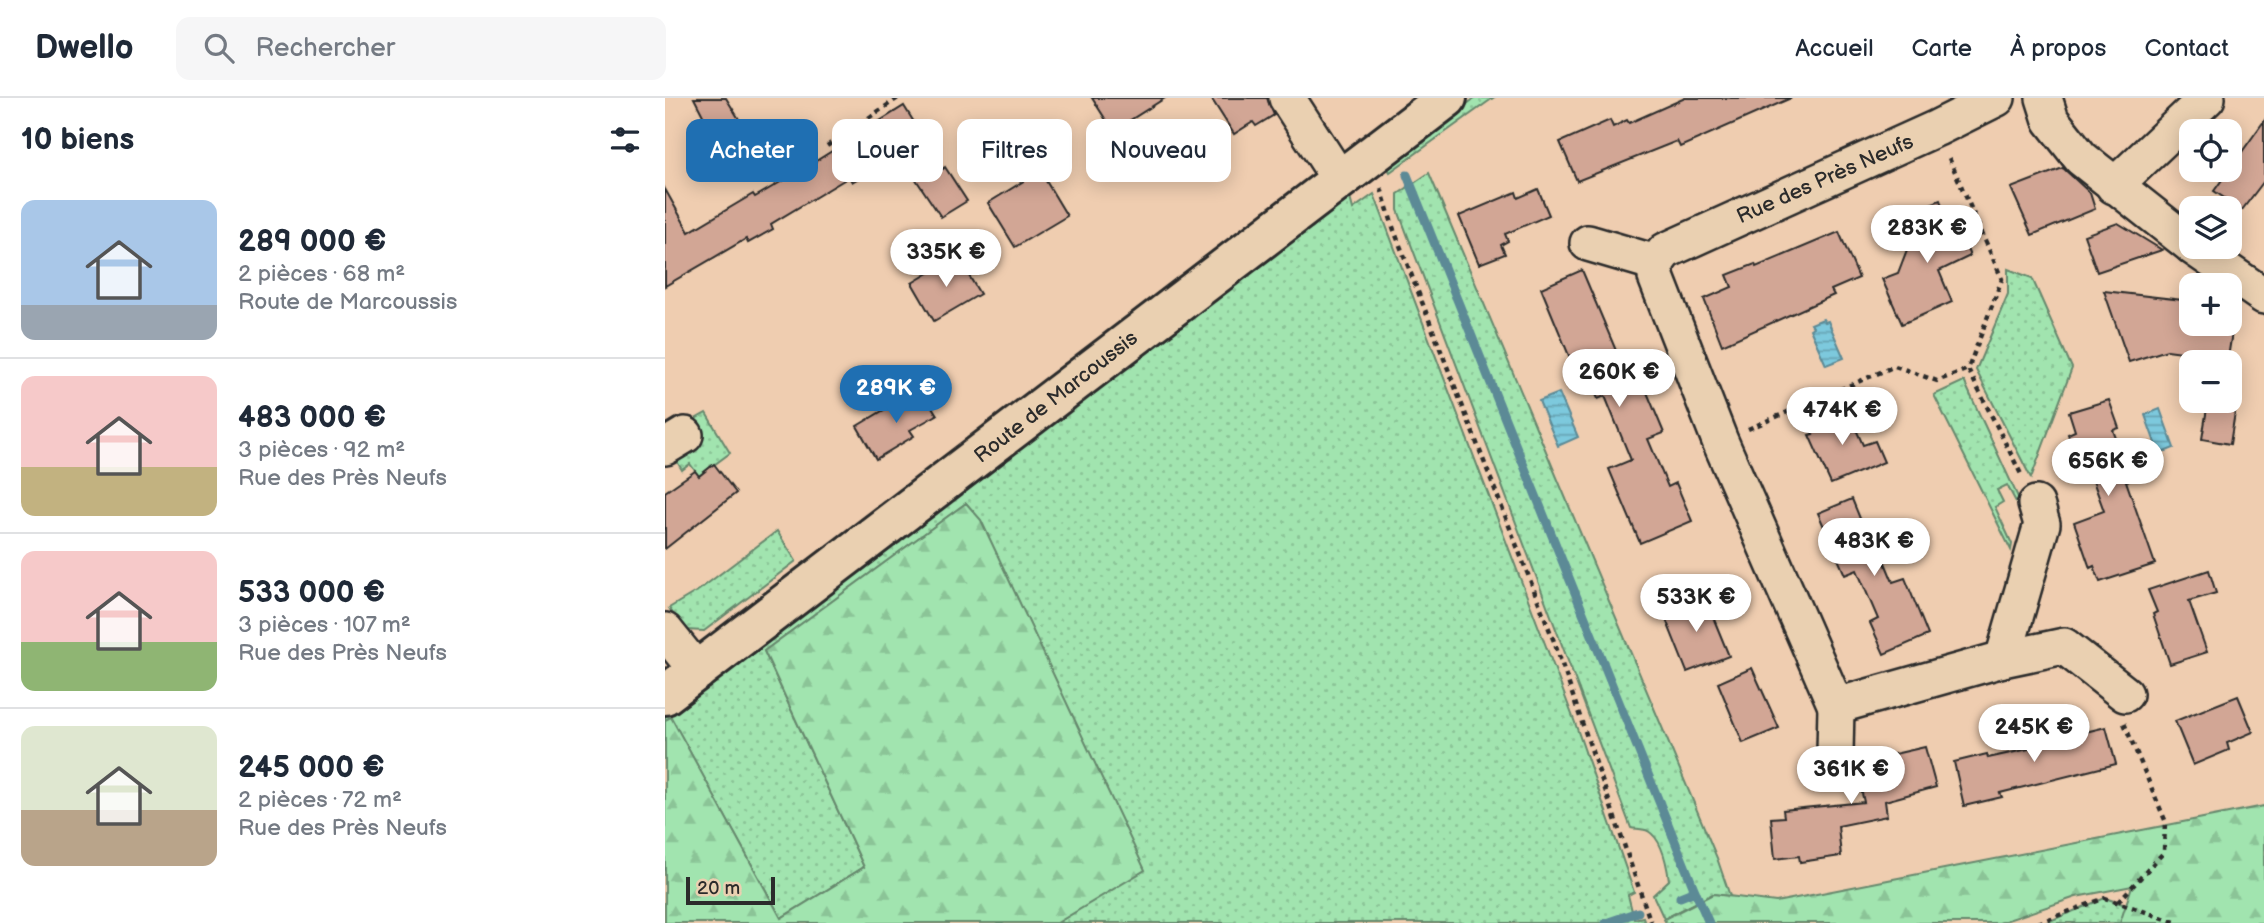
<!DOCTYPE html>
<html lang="fr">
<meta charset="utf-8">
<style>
body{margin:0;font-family:"Balsamiq Sans",sans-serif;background:#f6f6f7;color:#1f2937;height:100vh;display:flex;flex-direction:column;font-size:26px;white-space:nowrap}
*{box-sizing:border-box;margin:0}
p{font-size:23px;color:#747a83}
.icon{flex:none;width:38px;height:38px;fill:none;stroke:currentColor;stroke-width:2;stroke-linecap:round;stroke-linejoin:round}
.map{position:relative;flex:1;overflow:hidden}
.side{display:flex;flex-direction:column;background:#fff;width:665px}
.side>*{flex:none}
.guide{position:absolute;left:21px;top:21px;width:665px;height:63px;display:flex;gap:14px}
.controls{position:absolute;left:1514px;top:21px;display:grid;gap:14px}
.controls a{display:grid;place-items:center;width:63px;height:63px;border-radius:14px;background:#fff;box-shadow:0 4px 18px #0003;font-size:35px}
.scale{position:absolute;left:21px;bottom:18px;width:89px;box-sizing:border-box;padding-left:7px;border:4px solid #2b2b2b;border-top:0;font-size:19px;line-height:24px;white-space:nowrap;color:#2b2b2b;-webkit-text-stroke:5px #ead0b1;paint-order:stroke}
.price{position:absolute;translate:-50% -60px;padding:0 16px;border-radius:24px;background:#fff;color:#222;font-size:23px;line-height:46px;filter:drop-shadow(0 2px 4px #0008)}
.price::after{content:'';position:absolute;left:50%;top:42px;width:21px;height:16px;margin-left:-10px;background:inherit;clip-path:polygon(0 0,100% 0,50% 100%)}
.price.selected{background:#1f6fb2;color:#fff}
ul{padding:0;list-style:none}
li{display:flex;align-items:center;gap:21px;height:175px;padding:0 21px}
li+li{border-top:2px solid #e0e1e3}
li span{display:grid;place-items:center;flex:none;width:196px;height:140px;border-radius:14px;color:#555}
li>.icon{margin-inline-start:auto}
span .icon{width:84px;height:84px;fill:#fffc;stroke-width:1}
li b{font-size:30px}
h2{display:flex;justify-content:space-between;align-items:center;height:84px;padding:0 21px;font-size:30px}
.chip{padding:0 24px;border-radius:14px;background:#fff;box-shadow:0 4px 18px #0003;font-size:24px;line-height:63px}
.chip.selected{background:#1f6fb2;color:#fff}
header{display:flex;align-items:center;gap:42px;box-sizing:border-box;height:98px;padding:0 35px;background:#fff;border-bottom:2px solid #e0e1e3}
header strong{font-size:33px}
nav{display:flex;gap:38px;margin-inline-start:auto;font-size:24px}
.search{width:490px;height:63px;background:#f6f6f7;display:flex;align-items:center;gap:18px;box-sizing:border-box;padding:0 24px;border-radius:14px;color:#747a83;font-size:26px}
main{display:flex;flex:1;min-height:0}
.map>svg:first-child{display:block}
.grass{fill:url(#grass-dots);stroke:#66886d;stroke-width:2}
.forest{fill:url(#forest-firs);stroke:#66886d;stroke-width:2}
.water{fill:url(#water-rules);stroke:#5c8a96;stroke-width:2}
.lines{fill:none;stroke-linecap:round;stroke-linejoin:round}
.stream{stroke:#5c8a96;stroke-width:9}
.building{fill:#d2a695;stroke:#2b2b2b;stroke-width:2}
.minor-casing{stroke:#2b2b2b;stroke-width:40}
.secondary-casing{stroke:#2b2b2b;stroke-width:44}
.path{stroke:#2b2b2b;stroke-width:4.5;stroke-dasharray:5 5;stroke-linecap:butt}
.minor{stroke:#ead0b1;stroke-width:35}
.secondary{stroke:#ead0b1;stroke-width:38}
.labels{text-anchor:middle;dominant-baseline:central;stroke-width:6;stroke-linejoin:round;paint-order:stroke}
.street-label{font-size:21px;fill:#2b2b2b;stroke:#ead0b1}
</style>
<header>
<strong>Dwello</strong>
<div class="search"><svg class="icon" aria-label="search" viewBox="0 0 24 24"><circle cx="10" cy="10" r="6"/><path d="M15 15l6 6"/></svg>Rechercher</div>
<nav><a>Accueil</a><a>Carte</a><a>À propos</a><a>Contact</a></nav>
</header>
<main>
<section class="side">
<h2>10 biens<svg class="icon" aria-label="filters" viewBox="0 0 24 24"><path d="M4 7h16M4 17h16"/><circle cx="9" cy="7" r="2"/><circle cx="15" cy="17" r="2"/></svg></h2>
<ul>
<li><span style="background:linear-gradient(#a9c7e8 75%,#9aa5b1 0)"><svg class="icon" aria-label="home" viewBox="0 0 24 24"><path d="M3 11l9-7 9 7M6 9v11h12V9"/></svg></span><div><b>289 000 €</b><p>2 pièces · 68 m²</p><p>Route de Marcoussis</p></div></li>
<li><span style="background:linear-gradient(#f6c9c9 65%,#c2b280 0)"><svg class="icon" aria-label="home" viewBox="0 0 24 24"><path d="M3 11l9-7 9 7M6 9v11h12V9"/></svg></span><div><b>483 000 €</b><p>3 pièces · 92 m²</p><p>Rue des Près Neufs</p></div></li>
<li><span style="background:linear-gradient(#f6c9c9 65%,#8fb573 0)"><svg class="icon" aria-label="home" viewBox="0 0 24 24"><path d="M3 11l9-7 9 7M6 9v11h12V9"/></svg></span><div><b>533 000 €</b><p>3 pièces · 107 m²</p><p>Rue des Près Neufs</p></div></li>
<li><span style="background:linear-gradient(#dfe7d0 60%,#b9a48a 0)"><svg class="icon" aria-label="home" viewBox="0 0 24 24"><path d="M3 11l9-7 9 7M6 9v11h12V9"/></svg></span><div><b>245 000 €</b><p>2 pièces · 72 m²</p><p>Rue des Près Neufs</p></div></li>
</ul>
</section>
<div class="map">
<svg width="1599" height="825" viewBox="0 0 1599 825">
<defs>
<pattern id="grass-dots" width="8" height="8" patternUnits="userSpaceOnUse" patternTransform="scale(1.75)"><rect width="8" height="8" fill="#a1e4af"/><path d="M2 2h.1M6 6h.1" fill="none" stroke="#8bc497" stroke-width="1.8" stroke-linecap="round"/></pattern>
<pattern id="forest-firs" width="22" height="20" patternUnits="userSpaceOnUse" patternTransform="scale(1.75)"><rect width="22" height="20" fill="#a1e4af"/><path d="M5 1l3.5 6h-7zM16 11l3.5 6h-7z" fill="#8bc497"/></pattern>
<pattern id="water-rules" width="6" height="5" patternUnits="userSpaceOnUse" patternTransform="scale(1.75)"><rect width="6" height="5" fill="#7dc9dd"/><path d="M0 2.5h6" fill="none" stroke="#67a3b3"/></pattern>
</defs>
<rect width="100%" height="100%" fill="#efcdb0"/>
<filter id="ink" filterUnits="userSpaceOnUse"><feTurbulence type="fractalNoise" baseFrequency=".0143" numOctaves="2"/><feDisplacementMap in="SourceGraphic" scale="14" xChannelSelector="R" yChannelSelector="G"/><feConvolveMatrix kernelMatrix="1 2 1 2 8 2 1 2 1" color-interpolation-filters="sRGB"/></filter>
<g filter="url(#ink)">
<g class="grass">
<polygon points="810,0 828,0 725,74 721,67"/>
<path d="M764 75 1052 760 1065 798 1048 796 999 821 988 797 1004 782C1002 767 997 741 983 733 979 731 970 731 966 730L733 112V96Z"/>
<polygon points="709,96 909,622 969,794 963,797 969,821 978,819 980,825 392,825 479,771 316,423 301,405 99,553 199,769 116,820 6,620 0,622 0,614 39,588 685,100 688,111"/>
<polygon points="1343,171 1367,180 1407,270 1366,380 1311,272 1343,196"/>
<polygon points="1299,283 1359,412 1358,417 1342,387 1332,392 1338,404 1330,409 1347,446 1346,452 1269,297"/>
<polygon points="41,315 65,355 34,378 25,366 17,372 10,360 25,324"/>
<polygon points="112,433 131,463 39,533 20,532 4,510 34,492"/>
<polygon points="1440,800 1513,825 1380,825"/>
</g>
<g class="forest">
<polygon points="301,405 316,422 480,772 392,825 0,825 0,622 6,619 116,820 199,769 99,553"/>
<polygon points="1599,708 1599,825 1455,825 1467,788 1411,799 1334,825 1001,825 999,821 1048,796 1111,804"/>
</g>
<g class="water">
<polygon points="1158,221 1160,224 1163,223 1179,260 1161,267 1145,231 1148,229 1146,226"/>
<polygon points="894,295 913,339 893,348 874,303"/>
<polygon points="1495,311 1509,350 1494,356 1480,317"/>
</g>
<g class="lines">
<g class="stream">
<polyline points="742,77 1030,793 1015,799"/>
<polyline points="1030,793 1044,825"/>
<polyline points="941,825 973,814"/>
</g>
</g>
<g class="building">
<polygon points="29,0 61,0 77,26 49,39"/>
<polygon points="427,0 500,0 448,33"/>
<polygon points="546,0 602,0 609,17 591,28 588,24 569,36"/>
<polygon points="1020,0 1126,0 1015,49 1012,43 912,83 895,44 945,22 948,29 962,22 964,25"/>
<polygon points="239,8 278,71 280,69 302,103 276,119 234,56 187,84 184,79 106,126 108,131 83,145 81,141 0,188 0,91 24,134 88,96 90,99 143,68"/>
<polygon points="1599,23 1599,83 1577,112 1549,93"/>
<polygon points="1398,70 1425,95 1430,111 1367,137 1346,90"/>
<polygon points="375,73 402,118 350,149 323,105"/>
<polygon points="873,91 884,117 840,136 843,143 836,147 840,156 814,166 794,118 851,94 853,100"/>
<polygon points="1275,102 1281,118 1287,115 1305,158 1274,173 1287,204 1237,226 1217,181 1233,175 1248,136 1261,131 1253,111"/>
<polygon points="1453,125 1497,152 1432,174 1419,137"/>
<polygon points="1174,134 1194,180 1166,192 1169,197 1057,247 1039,201 1067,189 1062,177 1090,166 1091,169"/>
<polygon points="292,158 315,196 269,223 247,185"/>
<polygon points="917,172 957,267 963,264 973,289 979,287 999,335 983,341 1003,389 1011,385 1027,423 975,445 944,371 966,362 940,298 933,301 917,261 907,265 876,190"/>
<polygon points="1439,193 1526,203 1526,226 1532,226 1531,229 1567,234 1563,260 1502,252 1464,264"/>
<polygon points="258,294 272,317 245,332 249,338 211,361 192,328 229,306 231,310"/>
<polygon points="1444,302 1454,330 1448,332 1466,382 1461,383 1490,466 1435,484 1429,468 1425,470 1409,424 1439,413 1419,358 1412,360 1403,336 1410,333 1404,314"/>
<polygon points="1543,304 1571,308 1565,346 1537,341"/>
<polygon points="1174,310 1179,323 1186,320 1198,347 1210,343 1219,364 1166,386 1144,337 1148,336 1142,322"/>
<polygon points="49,366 71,395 0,451 0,394 30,373 34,378"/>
<polygon points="1187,401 1205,445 1211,443 1228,484 1240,480 1263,537 1219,556 1205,525 1213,521 1192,472 1180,477 1153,415"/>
<polygon points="1544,472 1551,495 1524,503 1542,554 1505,566 1488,516 1492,514 1483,492"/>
<polygon points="1039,497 1064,558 1022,574 998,514"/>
<polygon points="1087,570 1114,630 1078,645 1053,585"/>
<polygon points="1573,598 1588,634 1562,645 1564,652 1528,667 1510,623"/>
<polygon points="1410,629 1412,636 1441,629 1451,666 1335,695 1337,699 1299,708 1289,664 1322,656 1323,660 1381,647 1378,637"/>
<polygon points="1260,649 1271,689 1220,703 1222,718 1173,728 1176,758 1135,764 1134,758 1110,761 1106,720 1119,719 1118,712 1199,704 1190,665"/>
</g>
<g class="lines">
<g class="minor-casing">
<g id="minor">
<polyline points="622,0 675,82"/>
<polyline points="1332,0 1272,30 1000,153 991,165 991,179 1055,343 1171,608 1338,561 1399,548 1460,596"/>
<polyline points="1379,0 1386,22 1416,60 1526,147"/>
<polyline points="1449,88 1542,0"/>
<polyline points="923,145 991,165"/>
<polyline points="1528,149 1599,198"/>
<polyline points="0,349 20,337"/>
<polyline points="0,533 33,574"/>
<polyline points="1338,561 1377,426 1371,406"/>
<polyline points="1170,655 1171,608"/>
</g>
</g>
<g class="secondary-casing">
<polyline id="secondary" points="0,597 782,0"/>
</g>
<g class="path">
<polyline points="162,48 233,0"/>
<polyline points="1284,60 1337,181 1303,271 1357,378"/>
<polyline points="716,90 729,132 890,546 986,825"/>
<polyline points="1083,331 1230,268 1272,283 1303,271"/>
<polyline points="1453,804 1499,754 1500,722 1459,625"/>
<polyline points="1373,825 1440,800 1513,825"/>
</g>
<use href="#minor" class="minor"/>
<use href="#secondary" class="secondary"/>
</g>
</g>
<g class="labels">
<g class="street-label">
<text transform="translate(1160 81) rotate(-24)">Rue des Près Neufs</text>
<text transform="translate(391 299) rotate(-38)">Route de Marcoussis</text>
</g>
</g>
</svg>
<div class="controls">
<a><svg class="icon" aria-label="locate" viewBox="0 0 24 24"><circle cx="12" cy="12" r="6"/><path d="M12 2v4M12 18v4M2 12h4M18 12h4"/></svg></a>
<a><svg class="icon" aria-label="layers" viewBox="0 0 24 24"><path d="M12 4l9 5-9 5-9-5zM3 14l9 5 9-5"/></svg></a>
<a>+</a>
<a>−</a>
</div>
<div class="scale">20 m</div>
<b class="price" style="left:1262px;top:167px">283K €</b>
<b class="price" style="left:281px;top:191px">335K €</b>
<b class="price" style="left:954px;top:311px">260K €</b>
<b class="price selected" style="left:231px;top:327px">289K €</b>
<b class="price" style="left:1177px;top:349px">474K €</b>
<b class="price" style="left:1443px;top:400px">656K €</b>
<b class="price" style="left:1209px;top:480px">483K €</b>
<b class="price" style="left:1031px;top:536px">533K €</b>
<b class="price" style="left:1369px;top:666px">245K €</b>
<b class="price" style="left:1186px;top:708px">361K €</b>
<div class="guide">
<a class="chip selected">Acheter</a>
<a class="chip">Louer</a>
<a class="chip">Filtres</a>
<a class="chip">Nouveau</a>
</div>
</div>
</main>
